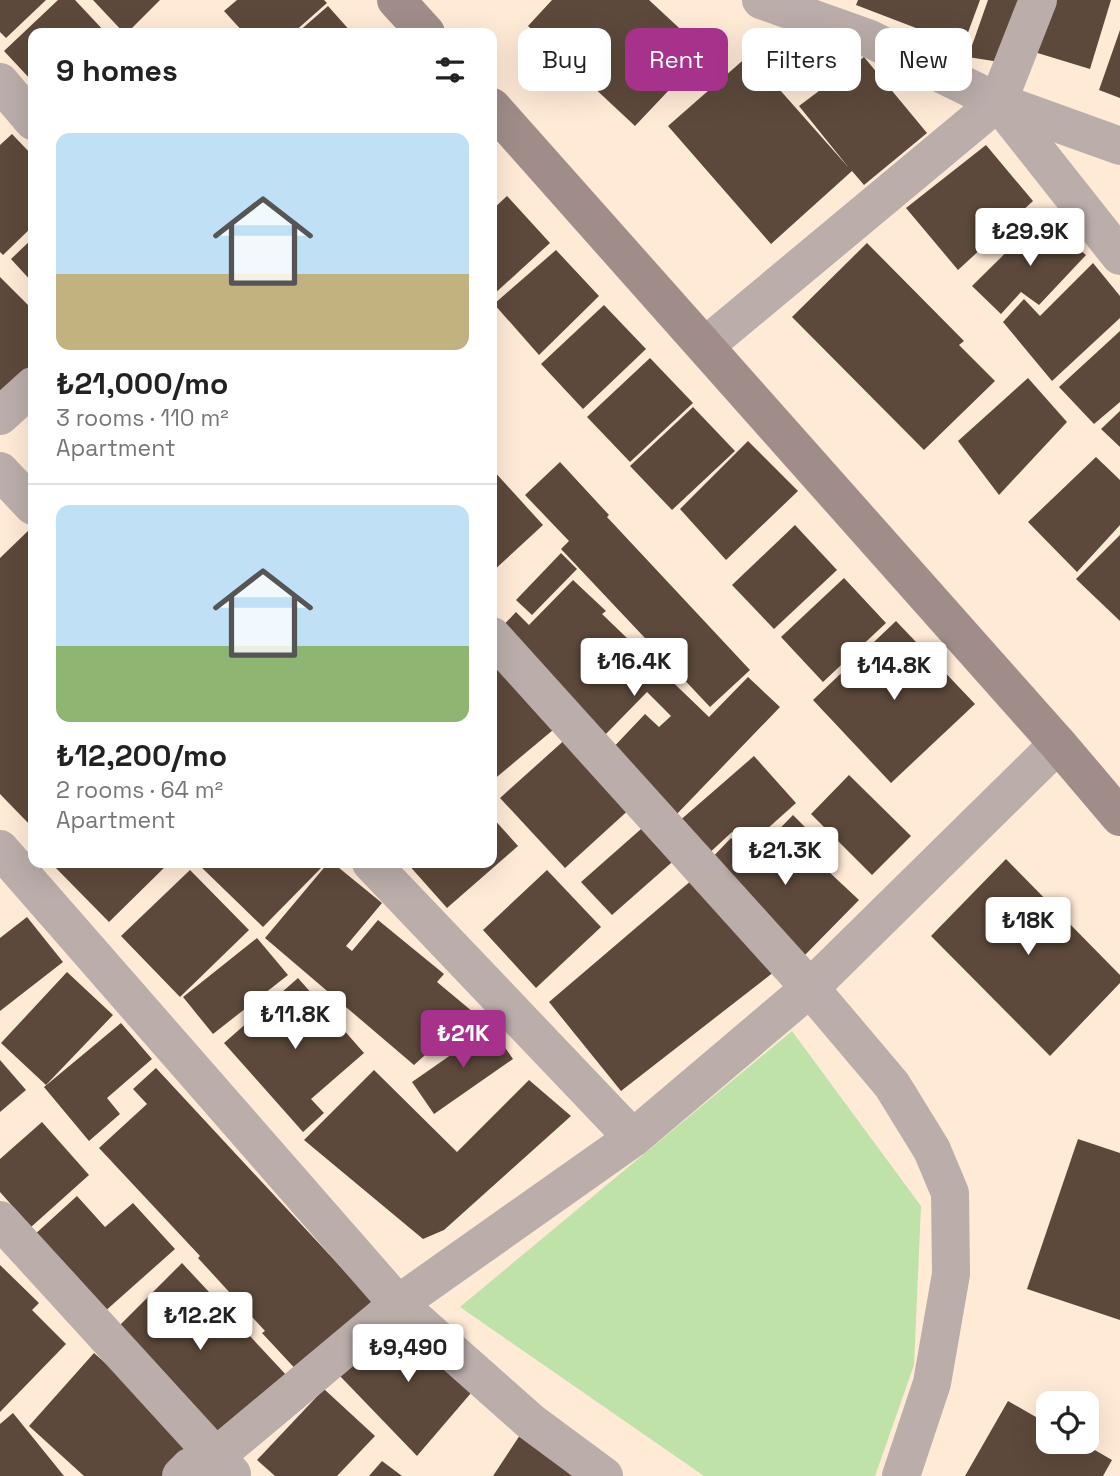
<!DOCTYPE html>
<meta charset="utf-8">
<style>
body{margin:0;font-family:"Space Grotesk",sans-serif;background:#f2f2f2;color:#222;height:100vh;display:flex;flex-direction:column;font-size:26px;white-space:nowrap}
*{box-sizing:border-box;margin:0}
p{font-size:23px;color:#767676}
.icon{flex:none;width:38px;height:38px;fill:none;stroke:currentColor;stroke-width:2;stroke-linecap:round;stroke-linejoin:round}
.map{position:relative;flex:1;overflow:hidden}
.panel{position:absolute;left:28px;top:28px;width:469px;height:840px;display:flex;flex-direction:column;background:#fff;border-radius:14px;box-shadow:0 7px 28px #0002}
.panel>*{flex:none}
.banner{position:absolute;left:518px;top:28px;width:497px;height:63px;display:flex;gap:14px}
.tools{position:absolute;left:1036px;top:1391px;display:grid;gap:14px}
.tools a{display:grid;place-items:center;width:63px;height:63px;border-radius:14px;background:#fff;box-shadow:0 7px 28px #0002;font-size:35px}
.price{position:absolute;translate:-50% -60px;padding:0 16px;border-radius:7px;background:#fff;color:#222;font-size:23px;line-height:46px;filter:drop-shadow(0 2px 4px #0008)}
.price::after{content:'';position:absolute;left:50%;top:42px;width:21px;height:16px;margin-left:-10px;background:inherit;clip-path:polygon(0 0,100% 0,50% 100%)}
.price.active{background:#a6328c;color:#fff}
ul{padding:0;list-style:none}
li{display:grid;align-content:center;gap:14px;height:371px;padding:0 28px}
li+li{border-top:2px solid #e0e0e0}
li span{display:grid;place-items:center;height:217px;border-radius:14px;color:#555}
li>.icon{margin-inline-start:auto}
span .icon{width:126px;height:126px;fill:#fffc;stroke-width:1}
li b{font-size:30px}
h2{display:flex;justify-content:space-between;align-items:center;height:84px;padding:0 28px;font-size:30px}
.chip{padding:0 24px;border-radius:14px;background:#fff;box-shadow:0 7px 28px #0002;font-size:24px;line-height:63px}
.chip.active{background:#a6328c;color:#fff}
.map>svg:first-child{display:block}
.green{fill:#bee2a7}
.building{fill:#5d493b}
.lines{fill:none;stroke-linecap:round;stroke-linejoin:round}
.street{stroke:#baadaa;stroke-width:38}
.secondary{stroke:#a08d8a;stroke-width:38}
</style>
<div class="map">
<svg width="1120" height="1476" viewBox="0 0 1120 1476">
<rect width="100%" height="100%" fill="#ffead6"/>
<polygon class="green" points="792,1031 921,1206 914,1365 875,1476 704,1476 460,1307"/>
<g class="building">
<polygon points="0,0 46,0 6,38 0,32"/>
<polygon points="58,0 75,0 106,33 33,33 33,82 4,51"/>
<polygon points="93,0 160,0 127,33 124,33"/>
<polygon points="237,0 324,0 327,3 293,33 244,33 224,11"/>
<polygon points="552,0 649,0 705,52 635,126 528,26"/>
<polygon points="858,0 980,0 963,46 856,5"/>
<polygon points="988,0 1025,0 1006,63 968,57"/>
<polygon points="1045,0 1111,0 1090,69 1031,51"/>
<polygon points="328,6 352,33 297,33"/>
<polygon points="1120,30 1120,98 1099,90"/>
<polygon points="749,55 849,168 799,106 864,57 927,133 864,185 852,171 771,244 668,126"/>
<polygon points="12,134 33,156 33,226 3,255 0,252 0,145"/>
<polygon points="986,145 1033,201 958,270 906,208"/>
<polygon points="507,196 550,243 492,296 492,210"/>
<polygon points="1041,218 1086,255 1039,305 1021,292 1001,314 972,286"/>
<polygon points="33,238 33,283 11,259"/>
<polygon points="867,243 964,341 959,345 995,381 924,450 792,317"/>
<polygon points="556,250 599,296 539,355 494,304"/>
<polygon points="1093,263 1120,296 1120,318 1052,381 1003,322 1024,299 1040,316"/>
<polygon points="0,277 33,310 33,374 0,407"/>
<polygon points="604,305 646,349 583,409 541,364"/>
<polygon points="1120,331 1120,402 1094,424 1059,387"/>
<polygon points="650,358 693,403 630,462 587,417"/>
<polygon points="1028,378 1067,422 999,495 958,441"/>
<polygon points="693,407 735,451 672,510 630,466"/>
<polygon points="1120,411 1120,447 1101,429"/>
<polygon points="748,441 798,491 726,560 680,509"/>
<polygon points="1096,457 1120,480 1120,525 1077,572 1028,522"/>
<polygon points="560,462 609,515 607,517 750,670 710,707 561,549 569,541 525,495"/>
<polygon points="492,469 543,525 492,572"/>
<polygon points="795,525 837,570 774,629 732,585"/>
<polygon points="28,531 33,536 33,828 0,794 0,558"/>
<polygon points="1120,535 1120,621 1076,579"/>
<polygon points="561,553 577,569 532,615 516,600"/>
<polygon points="844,578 886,623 823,682 781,637"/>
<polygon points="573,580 606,611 602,614 709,717 748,677 780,707 674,817 607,754 645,714 659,727 671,716 647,692 602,738 495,634 516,612 529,625"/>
<polygon points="896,621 975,704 891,783 813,700"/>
<polygon points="492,647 559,725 492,781"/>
<polygon points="569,736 633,806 565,868 500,798"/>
<polygon points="754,756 796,803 746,848 732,832 706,856 677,823"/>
<polygon points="849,775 911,836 872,875 811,814"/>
<polygon points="793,815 808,830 797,842 859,900 802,958 705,865 731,838 751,858"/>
<polygon points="492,817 518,846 447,908 407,863 492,863"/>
<polygon points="649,822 679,856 612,915 581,882"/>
<polygon points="1006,859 1120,975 1120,983 1050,1056 931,936"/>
<polygon points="51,863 169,863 109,922"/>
<polygon points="197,863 326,863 263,927"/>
<polygon points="328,863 333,863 382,903 346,946 352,951 378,920 444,974 437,982 473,1012 414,1065 265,938"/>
<polygon points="190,870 249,930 180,997 121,936"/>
<polygon points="547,870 601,927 536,988 483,930"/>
<polygon points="699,874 779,968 621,1091 549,1002"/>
<polygon points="27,917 63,962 0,1011 0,938"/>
<polygon points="257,938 288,975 213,1034 183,997"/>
<polygon points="67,972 113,1015 46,1085 1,1043"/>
<polygon points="298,978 364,1053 311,1099 324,1113 303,1132 224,1043"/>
<polygon points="121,1023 152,1059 107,1098 120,1114 89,1141 44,1087"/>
<polygon points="491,1027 513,1059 434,1114 412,1082"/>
<polygon points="0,1060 26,1090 0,1112"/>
<polygon points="156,1068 377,1306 302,1376 262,1333 265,1331 198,1258 200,1256 99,1148 147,1104 133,1089"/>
<polygon points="374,1070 457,1152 529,1080 571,1116 444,1230 423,1239 304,1140"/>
<polygon points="42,1122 89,1175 31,1227 0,1192 0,1159"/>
<polygon points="1078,1139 1120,1153 1120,1320 1027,1289"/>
<polygon points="77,1196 105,1227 133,1203 175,1249 103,1313 33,1236"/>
<polygon points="182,1263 289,1378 218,1438 113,1332"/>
<polygon points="0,1265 39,1303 32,1310 66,1344 0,1412"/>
<polygon points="400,1316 477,1386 417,1456 339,1375"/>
<polygon points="94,1353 196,1443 165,1476 84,1476 29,1426"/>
<polygon points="324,1389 375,1436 337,1476 275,1476 257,1460"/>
<polygon points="1008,1401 1048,1424 1048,1442 1081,1442 1112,1460 1103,1476 965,1476"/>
<polygon points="13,1413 64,1476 0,1476 0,1424"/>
<polygon points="522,1432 581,1476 493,1476"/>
<polygon points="382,1461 402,1476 369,1476"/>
</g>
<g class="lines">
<g class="street">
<polyline points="761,0 870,39 998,102 1120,146"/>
<polyline points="0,82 33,121"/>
<polyline points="998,102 1038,0"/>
<polyline points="705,346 998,102 1120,256"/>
<polyline points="0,416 33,386"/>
<polyline points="0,471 33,506"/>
<polyline points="492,636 810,988 892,1085 932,1150 950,1193 951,1274 932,1383 901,1476"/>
<polyline points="0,849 398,1304 531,1422 604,1476"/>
<polyline points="371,863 633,1138"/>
<polyline points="0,1220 232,1474"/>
<polyline points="181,1476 190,1467 215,1457 398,1304 633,1138 810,988 1058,744"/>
</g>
<g class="secondary">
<polyline points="396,0 426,33"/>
<polyline points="492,107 1058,744 1120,817"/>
</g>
</g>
</svg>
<div class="tools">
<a><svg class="icon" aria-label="locate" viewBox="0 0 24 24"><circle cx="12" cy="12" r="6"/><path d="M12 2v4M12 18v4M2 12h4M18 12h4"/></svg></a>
</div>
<b class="price" style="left:1030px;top:268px">₺29.9K</b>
<b class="price" style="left:634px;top:698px">₺16.4K</b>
<b class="price" style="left:894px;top:702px">₺14.8K</b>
<b class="price" style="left:785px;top:887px">₺21.3K</b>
<b class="price" style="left:1028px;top:957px">₺18K</b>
<b class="price" style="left:295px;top:1051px">₺11.8K</b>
<b class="price active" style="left:463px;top:1070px">₺21K</b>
<b class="price" style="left:200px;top:1352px">₺12.2K</b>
<b class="price" style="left:408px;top:1384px">₺9,490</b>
<div class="banner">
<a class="chip">Buy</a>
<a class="chip active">Rent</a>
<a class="chip">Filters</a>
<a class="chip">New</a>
</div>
<section class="panel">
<h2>9 homes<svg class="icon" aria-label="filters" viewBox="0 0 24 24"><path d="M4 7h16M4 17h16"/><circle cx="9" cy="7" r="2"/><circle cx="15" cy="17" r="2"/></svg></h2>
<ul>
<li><span style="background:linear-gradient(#bfe0f5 65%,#c2b280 0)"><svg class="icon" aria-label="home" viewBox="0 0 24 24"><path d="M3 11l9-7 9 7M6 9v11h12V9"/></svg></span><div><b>₺21,000/mo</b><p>3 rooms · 110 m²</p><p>Apartment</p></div></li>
<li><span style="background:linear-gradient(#bfe0f5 65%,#8fb573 0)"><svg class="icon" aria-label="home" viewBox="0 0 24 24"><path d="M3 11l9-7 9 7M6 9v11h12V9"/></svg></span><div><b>₺12,200/mo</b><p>2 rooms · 64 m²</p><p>Apartment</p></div></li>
</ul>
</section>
</div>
